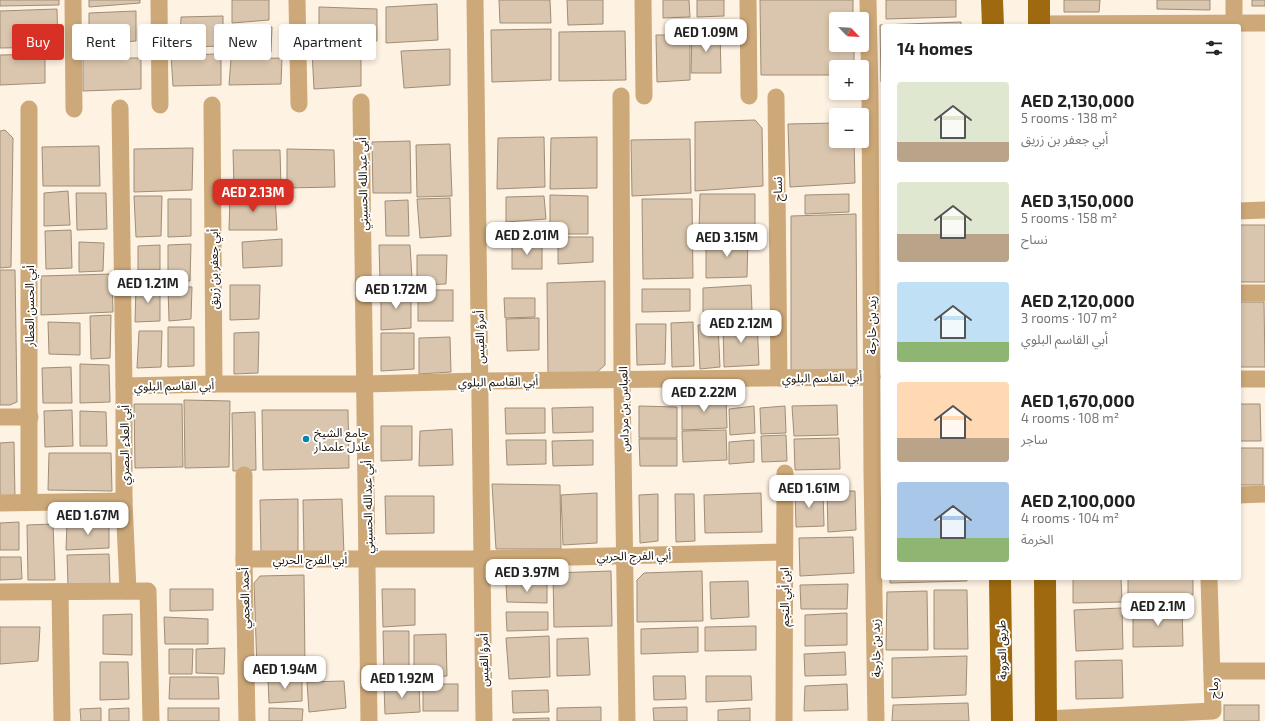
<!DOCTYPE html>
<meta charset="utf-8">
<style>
body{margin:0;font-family:"Exo 2","Noto Sans Arabic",sans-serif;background:#f6f6f6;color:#222;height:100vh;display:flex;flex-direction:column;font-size:15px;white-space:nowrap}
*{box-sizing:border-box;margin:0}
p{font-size:13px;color:#767676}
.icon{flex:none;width:22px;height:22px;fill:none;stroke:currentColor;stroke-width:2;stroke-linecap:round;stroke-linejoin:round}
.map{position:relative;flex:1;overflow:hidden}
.side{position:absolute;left:881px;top:24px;width:360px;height:556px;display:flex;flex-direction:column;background:#fff;border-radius:4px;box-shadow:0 2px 6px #0003}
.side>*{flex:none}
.top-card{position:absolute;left:12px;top:24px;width:380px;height:36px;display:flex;gap:8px}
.needle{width:26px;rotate:115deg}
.controls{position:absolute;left:829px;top:12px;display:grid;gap:8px}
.controls a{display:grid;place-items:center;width:40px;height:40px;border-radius:4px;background:#fff;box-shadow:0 2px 6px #0003;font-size:20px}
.price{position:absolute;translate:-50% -34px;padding:0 9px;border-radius:8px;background:#fff;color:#222;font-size:13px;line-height:26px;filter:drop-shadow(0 1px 2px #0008)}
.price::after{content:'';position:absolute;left:50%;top:24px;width:12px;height:9px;margin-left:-6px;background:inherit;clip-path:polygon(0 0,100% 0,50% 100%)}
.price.on{background:#d93025;color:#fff}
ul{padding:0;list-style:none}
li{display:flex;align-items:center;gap:12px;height:100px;padding:0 16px}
li span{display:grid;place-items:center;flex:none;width:112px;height:80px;border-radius:4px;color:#555}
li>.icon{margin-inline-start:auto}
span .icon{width:48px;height:48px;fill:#fffc;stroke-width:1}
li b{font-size:17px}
h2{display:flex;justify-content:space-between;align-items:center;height:48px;padding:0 16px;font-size:17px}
.chip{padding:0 14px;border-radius:4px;background:#fff;box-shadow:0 2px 6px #0003;font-size:14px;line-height:36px}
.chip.on{background:#d93025;color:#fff}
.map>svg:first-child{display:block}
.building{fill:#dac6ae;stroke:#a08d76}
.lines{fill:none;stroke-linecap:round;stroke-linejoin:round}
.minor{stroke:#cda878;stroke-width:17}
.major{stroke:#9e690f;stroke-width:22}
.poi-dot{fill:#0a83a8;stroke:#fff;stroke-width:1.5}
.labels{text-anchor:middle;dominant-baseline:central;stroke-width:4;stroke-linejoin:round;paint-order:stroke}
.street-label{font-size:12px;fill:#1b140b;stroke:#fff}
.poi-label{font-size:12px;fill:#1b140b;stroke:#fff;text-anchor:start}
</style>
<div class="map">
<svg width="1265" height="721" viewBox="0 0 1265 721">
<rect width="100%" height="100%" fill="#fef2e3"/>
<g class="building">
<polygon points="0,0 59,0 59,5 0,6"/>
<polygon points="89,0 140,0 140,3 89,7"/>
<polygon points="232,0 269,0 269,20 232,23"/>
<polygon points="499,0 550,0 551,23 500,23"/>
<polygon points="567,0 603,0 603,24 568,25"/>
<polygon points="663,0 689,0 690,17 663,18"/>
<polygon points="697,0 724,0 724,16 697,17"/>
<polygon points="760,0 853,0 853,19 836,19 836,45 854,45 854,67 836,67 836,75 761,75"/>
<polygon points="886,0 956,0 956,17 886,19"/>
<polygon points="1064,0 1100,0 1099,12 1064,12"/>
<polygon points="1157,0 1210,0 1210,10 1157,9"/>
<rect x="1252" y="0" width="13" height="6"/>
<polygon points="437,4 438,40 386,43 386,7"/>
<polygon points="319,7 377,9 377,41 319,43"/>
<polygon points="57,9 58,47 0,48 0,11"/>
<polygon points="136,11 136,41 89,44 89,13"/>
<polygon points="223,16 223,46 180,47 181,17"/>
<polygon points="961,22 961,26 883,26 883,82 881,82 880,25"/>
<polygon points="272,27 271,52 231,54 231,29"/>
<polygon points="551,29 551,80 492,82 491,30"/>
<polygon points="625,31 626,80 559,81 559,32"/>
<polygon points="720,32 721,73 691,73 692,33"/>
<polygon points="656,35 690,35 690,80 657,82"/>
<polygon points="450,49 450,85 404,88 401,51"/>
<polygon points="361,50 361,86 314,89 312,52"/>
<polygon points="45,54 45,83 0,85 0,55"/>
<polygon points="221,54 221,85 173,86 171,55"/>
<polygon points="83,58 141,58 141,89 83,91"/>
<polygon points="282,58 281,84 229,85 231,59"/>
<polygon points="755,120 762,128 763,186 695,191 695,122"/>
<polygon points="836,123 836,141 854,141 855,183 790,187 788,124"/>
<polygon points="5,130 13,138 11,267 0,268 0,131"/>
<polygon points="544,137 545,187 497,189 498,138"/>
<polygon points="597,137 597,188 550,189 551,138"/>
<polygon points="690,139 691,193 632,196 631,140"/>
<polygon points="410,141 411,193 373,193 372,142"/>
<polygon points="450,144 452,196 417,197 416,145"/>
<polygon points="99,146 100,186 43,186 42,147"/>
<polygon points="193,148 192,190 134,192 134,149"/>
<polygon points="287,149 334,150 335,187 287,188"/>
<polygon points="233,150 280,150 281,187 234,188"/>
<polygon points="68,191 70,225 44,226 44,193"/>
<polygon points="76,193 106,193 107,229 77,230"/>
<polygon points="700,194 755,194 755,234 699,233"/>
<polygon points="849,194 849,212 805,214 805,195"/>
<polygon points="550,195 588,196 588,234 550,234"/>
<polygon points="134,196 162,196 161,236 136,237"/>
<polygon points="275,196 277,230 229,230 230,197"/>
<polygon points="544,196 546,219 506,222 506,197"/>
<polygon points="450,198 451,236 420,238 417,199"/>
<polygon points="168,199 191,199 191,236 168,237"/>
<polygon points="642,199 692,199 693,278 643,279"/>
<polygon points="408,200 409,236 386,236 385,201"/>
<polygon points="856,214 857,370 791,371 791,216"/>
<rect x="1239" y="225" width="26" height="57"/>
<polygon points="71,230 72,268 46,269 45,231"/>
<polygon points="558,237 593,237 593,262 558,264"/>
<polygon points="748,238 747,277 706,278 706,239"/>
<polygon points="282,239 282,266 243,268 242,242"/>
<polygon points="79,242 104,243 103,271 79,272"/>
<rect x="512" y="243" width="30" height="26"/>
<polygon points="191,244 190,281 168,281 168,245"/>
<polygon points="160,245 160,270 138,270 138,246"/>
<polygon points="379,245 410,245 412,279 380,280"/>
<polygon points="417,255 447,255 446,284 417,285"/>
<polygon points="0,270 15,270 17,402 10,405 0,405"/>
<polygon points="112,274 113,312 41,315 41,276"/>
<polygon points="605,281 605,365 596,373 548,375 547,283"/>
<polygon points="230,285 260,285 259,319 230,320"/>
<polygon points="751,285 752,312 703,315 703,288"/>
<polygon points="136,287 160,287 160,321 135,322"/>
<polygon points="168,287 192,287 191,319 169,321"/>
<polygon points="411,289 411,328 381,330 381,291"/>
<polygon points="642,289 690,289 690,311 642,312"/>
<rect x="418" y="290" width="35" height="31"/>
<polygon points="504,298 535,298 535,317 505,318"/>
<polygon points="1239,302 1264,302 1265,367 1239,367"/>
<polygon points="111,315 110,358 91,359 90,316"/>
<polygon points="539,318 539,350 507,351 506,319"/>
<polygon points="757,320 759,365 724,367 723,323"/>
<polygon points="48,322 80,323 80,355 49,354"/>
<polygon points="693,322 694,366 672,367 671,323"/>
<polygon points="636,324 666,324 665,364 637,365"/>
<polygon points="698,325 718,325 720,367 700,369"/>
<polygon points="168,327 194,327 194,366 168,367"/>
<polygon points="139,331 162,331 161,367 137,368"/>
<polygon points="259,332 258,373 234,374 234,333"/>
<polygon points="381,333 414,333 414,369 381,371"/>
<polygon points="450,337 451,372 419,374 419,338"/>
<polygon points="80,364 109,365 110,402 80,403"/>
<polygon points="71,367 72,403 43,403 42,368"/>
<polygon points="726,397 727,428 682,430 682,398"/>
<polygon points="184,400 230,401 229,467 185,468"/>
<polygon points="134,404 182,404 183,467 135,468"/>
<polygon points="1239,404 1260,404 1261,441 1239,441"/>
<polygon points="837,405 838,435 794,436 792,406"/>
<polygon points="639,406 677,407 677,438 639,438"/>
<polygon points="754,406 755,433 730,435 729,409"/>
<polygon points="785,406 786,433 761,434 760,408"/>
<polygon points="593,407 593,432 553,433 552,408"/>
<polygon points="505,408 545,408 545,433 506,434"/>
<polygon points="72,410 73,446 45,447 44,411"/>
<polygon points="262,410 348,410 349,468 263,470"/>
<polygon points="80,411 106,412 107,446 80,446"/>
<polygon points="255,412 256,470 233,471 232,413"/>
<polygon points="381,426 412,426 412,460 381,461"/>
<polygon points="452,429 453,465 419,466 420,431"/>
<polygon points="726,430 727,460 683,462 682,431"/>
<polygon points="786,435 787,461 762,462 761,436"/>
<polygon points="839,438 840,469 795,470 794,439"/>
<polygon points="639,439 677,439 677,466 640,466"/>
<polygon points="506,440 546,440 546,464 507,465"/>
<polygon points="593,440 593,465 553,466 552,441"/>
<polygon points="754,440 754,462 729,464 729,442"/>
<polygon points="14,442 15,499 0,500 0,443"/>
<rect x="1239" y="448" width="24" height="37"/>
<polygon points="49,453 111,453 112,491 48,490"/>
<polygon points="492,484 560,485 561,549 496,549"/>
<polygon points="795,491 823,491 824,526 796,527"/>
<polygon points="827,491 855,491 856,530 828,532"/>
<polygon points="597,493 597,543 563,545 561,495"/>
<polygon points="761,493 762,532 705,533 704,495"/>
<polygon points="658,494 658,541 640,543 639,495"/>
<polygon points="675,494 694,494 695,541 676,542"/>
<polygon points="385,496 434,496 434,533 386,534"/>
<polygon points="298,499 298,552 261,552 260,500"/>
<polygon points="342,499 344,555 304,556 303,500"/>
<polygon points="19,522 19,550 0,550 0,523"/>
<polygon points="109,522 109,548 66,550 67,523"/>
<polygon points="53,524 55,580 28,580 27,525"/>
<polygon points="853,537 854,573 800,576 799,538"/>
<polygon points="109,554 110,585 68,585 67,555"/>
<polygon points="0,557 21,557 22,579 0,580"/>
<polygon points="611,571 612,626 554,627 553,573"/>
<polygon points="702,571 703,621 637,622 637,580 644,573"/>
<polygon points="304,575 305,667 257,668 254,583 260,576"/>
<polygon points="890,578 967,578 967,581 890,583"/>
<polygon points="1073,578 1121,578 1122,602 1073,603"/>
<polygon points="1128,578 1193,578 1193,595 1128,597"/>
<polygon points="748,581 749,617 711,619 710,582"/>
<polygon points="506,584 547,584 547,603 507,602"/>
<polygon points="848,584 847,609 801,609 800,585"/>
<polygon points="170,589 213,589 213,610 170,611"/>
<polygon points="382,589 415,589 415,625 383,627"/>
<polygon points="934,590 967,590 968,649 934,649"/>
<polygon points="927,591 928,650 886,650 887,592"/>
<polygon points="1182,606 1183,646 1133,647 1133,607"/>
<polygon points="1122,608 1123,649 1076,651 1074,610"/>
<polygon points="506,612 548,612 548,630 507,631"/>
<polygon points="847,613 847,645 805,646 805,615"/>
<polygon points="132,614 132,655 103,654 103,615"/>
<polygon points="164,617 208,619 208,644 165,644"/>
<polygon points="756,626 756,650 705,651 705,627"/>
<polygon points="0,627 40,627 38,661 0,664"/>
<polygon points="698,627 698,652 641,654 641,629"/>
<polygon points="383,631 409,631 409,673 384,674"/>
<polygon points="446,634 447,676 414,677 414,635"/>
<polygon points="549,636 550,677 509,679 506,638"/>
<polygon points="588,638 590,675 557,676 557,639"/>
<polygon points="225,648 224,674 196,673 196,649"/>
<polygon points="169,649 193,649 192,674 169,674"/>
<polygon points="845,652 846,675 805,676 804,654"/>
<polygon points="967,656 966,695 892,698 892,658"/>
<polygon points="1122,660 1123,698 1076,699 1075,661"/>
<polygon points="100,662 128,662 129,699 100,700"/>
<polygon points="653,676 685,676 686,699 654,700"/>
<polygon points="706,676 751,676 752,700 706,702"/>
<polygon points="170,677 218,677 219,699 169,699"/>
<polygon points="302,678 302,701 269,703 268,679"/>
<polygon points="344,681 346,708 309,712 307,682"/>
<rect x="423" y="684" width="35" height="27"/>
<polygon points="847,684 848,710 804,711 805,686"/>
<polygon points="419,685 420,712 385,714 384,686"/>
<polygon points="548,690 549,712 513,713 512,691"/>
<polygon points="968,703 969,721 892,721 893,705"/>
<rect x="1224" y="705" width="35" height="16"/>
<polygon points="601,707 601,721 557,721 557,708"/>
<polygon points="687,707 687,721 654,721 653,708"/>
<polygon points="101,708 101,721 81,721 80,709"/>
<polygon points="129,708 129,721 109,721 109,709"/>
<rect x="168" y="708" width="51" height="13"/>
<polygon points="269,708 303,709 302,721 269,721"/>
<polygon points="750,708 750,721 718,721 718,710"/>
<polygon points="549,718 549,721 513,721 513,719"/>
</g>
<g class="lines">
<g class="minor">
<polyline points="73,0 74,109"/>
<polyline points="159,0 160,105"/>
<polyline points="297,0 299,104"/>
<polyline points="475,0 484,721"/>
<polyline points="643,0 644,96"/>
<polyline points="748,0 749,96"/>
<polyline points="868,0 870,96 872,472 876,721"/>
<polyline points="1234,0 1234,23"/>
<polyline points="1039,24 1265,23"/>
<polyline points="621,96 622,381 627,721"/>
<polyline points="776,97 779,378"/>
<polyline points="361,102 369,721"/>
<polyline points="212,105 214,384"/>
<polyline points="120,108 124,386 124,501 128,591"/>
<polyline points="1239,211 1265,210"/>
<polyline points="1239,293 1265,293"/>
<polyline points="1239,379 1265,379"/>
<polyline points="124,386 214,384 365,384 480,381 872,377"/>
<polyline points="0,417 30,417"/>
<polyline points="244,475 244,559 247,721"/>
<polyline points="1239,495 1265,494"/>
<polyline points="29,502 29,109"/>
<polyline points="0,503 124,501"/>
<polyline points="244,559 481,559 784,552"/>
<polyline points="0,592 148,591 151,721"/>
<polyline points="60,592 62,721"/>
<polyline points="1212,671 1265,671"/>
<polyline points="1046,719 1213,711 1209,578"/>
<polyline points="784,721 785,473"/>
</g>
<g class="major">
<polyline points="992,0 993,26"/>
<polyline points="1039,0 1039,26"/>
<polyline points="1000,578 1002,721"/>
<polyline points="1045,578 1046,721"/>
</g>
</g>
<circle class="poi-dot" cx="306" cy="439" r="4"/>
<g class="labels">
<g class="street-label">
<text transform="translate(362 184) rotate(-91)">أبي عبدالله الحسيني</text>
<text transform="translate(777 189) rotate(-91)">نساح</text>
<text transform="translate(213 269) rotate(-90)">أبي جعفر بن زريق</text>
<text transform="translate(29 306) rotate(-90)">أبي الحسن العطار</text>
<text transform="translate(871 325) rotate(-90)">زيد بن خارجة</text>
<text transform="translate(479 337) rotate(-91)">أمرؤ القيس</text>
<text transform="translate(822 377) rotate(-1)">أبي القاسم البلوي</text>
<text transform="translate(498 381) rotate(-1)">أبي القاسم البلوي</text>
<text transform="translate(174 385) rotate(-1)">أبي القاسم البلوي</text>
<text transform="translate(623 409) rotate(-91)">العباس بن مرداس</text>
<text transform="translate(124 445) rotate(-90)">أبي العلاء البصري</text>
<text transform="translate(367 507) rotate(-91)">أبي عبدالله الحسيني</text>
<text transform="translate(634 555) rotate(-1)">أبي الفرج الحربي</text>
<text x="310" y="559">أبي الفرج الحربي</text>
<text transform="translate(784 597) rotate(-90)">ابن أبي النجم</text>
<text transform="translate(244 598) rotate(-91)">أحمد العجمي</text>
<text transform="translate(875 648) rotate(-91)">زيد بن خارجة</text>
<text transform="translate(1001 650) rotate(-91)">طريق العروبة</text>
<text transform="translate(483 660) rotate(-91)">أمرؤ القيس</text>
<text transform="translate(1213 688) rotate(-90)">رماح</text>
</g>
<g class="poi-label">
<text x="314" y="432">جامع الشيخ<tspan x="314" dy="14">عادل علمدار</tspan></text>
</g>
</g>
</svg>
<div class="controls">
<a><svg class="needle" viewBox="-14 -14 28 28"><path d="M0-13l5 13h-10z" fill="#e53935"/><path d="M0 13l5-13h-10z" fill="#767676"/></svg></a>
<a>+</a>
<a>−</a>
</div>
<b class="price" style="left:706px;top:53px">AED 1.09M</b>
<b class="price on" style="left:253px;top:213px">AED 2.13M</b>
<b class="price" style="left:527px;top:256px">AED 2.01M</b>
<b class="price" style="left:727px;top:258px">AED 3.15M</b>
<b class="price" style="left:148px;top:304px">AED 1.21M</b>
<b class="price" style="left:396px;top:310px">AED 1.72M</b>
<b class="price" style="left:741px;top:344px">AED 2.12M</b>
<b class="price" style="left:704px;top:413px">AED 2.22M</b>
<b class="price" style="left:809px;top:509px">AED 1.61M</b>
<b class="price" style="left:88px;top:536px">AED 1.67M</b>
<b class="price" style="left:527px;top:593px">AED 3.97M</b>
<b class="price" style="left:1158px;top:627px">AED 2.1M</b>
<b class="price" style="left:285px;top:690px">AED 1.94M</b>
<b class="price" style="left:402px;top:699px">AED 1.92M</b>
<div class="top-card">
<a class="chip on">Buy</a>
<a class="chip">Rent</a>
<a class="chip">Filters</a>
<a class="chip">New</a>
<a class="chip">Apartment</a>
</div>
<section class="side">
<h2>14 homes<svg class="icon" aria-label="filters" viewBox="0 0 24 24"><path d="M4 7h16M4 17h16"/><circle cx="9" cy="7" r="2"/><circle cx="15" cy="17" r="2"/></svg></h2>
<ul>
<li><span style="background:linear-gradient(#dfe7d0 75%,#b9a48a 0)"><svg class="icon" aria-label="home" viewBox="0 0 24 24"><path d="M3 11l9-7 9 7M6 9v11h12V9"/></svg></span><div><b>AED 2,130,000</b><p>5 rooms · 138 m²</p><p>أبي جعفر بن زريق</p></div></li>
<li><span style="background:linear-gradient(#dfe7d0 65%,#b9a48a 0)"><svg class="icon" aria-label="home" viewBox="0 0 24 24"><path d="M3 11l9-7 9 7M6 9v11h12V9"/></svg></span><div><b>AED 3,150,000</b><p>5 rooms · 158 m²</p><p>نساح</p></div></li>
<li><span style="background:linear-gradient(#bfe0f5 75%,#8fb573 0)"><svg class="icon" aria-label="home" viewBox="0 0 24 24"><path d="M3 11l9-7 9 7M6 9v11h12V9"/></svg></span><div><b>AED 2,120,000</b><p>3 rooms · 107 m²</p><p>أبي القاسم البلوي</p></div></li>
<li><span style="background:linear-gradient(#ffd9b3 70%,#b9a48a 0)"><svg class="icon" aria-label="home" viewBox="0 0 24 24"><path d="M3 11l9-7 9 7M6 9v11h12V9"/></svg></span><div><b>AED 1,670,000</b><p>4 rooms · 108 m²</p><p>ساجر</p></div></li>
<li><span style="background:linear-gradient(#a9c7e8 70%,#8fb573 0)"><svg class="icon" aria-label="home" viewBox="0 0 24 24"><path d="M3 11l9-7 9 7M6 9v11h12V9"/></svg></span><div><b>AED 2,100,000</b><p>4 rooms · 104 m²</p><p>الخرمة</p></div></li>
</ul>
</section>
</div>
